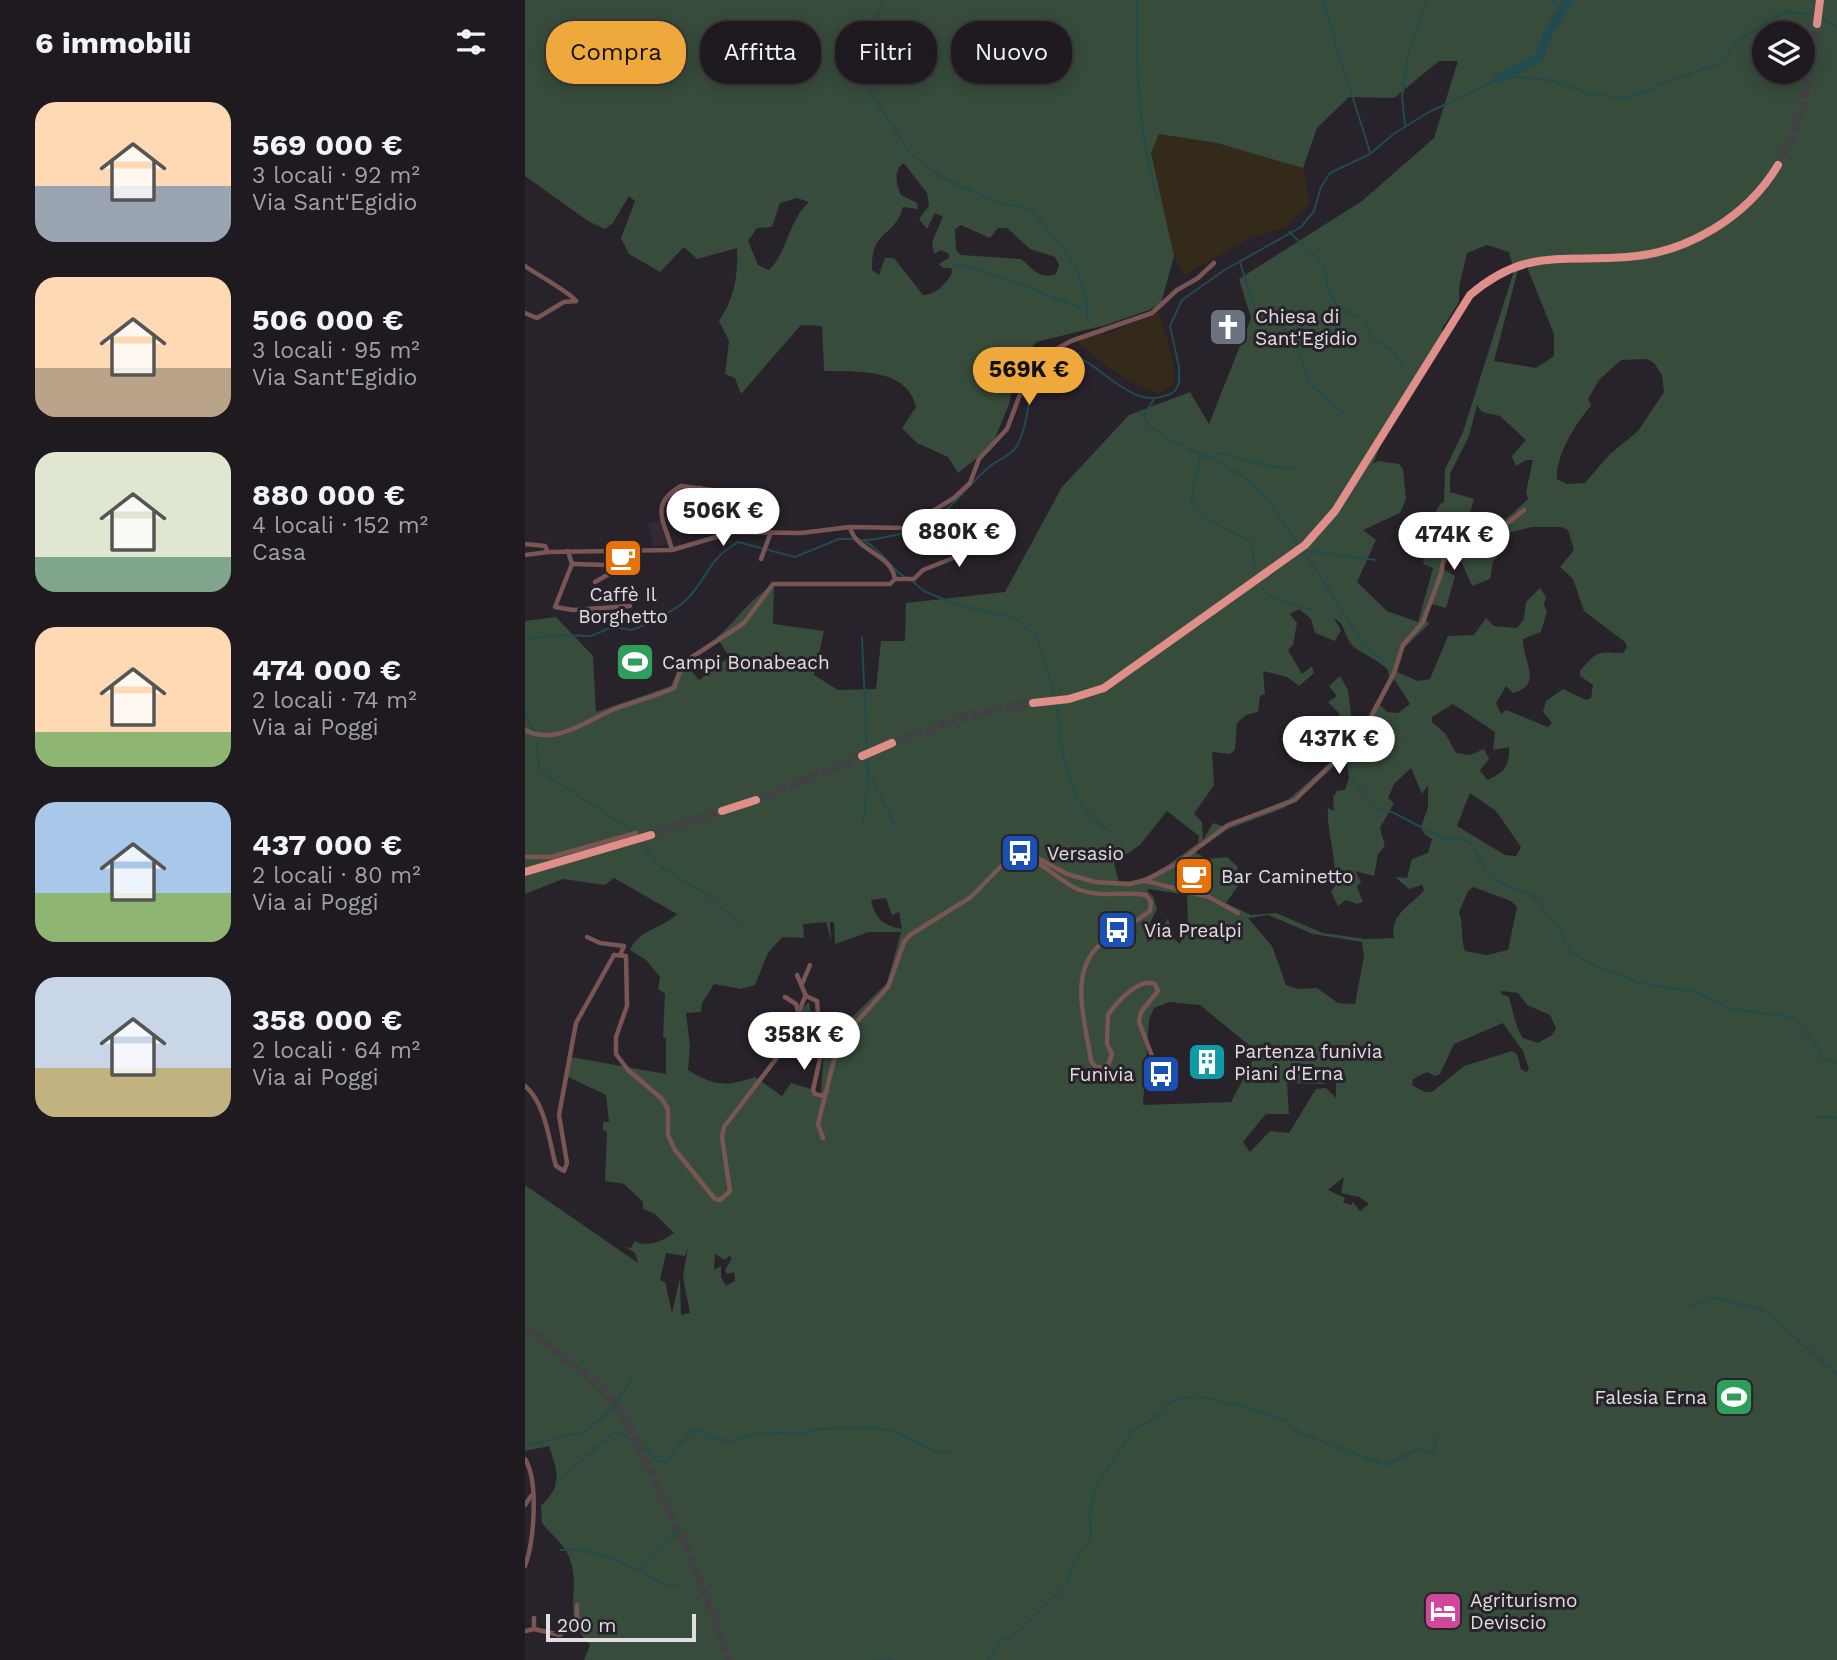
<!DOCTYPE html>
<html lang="it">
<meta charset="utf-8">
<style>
body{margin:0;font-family:"Work Sans",sans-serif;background:#2b272d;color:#f1f3f6;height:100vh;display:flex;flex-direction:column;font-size:26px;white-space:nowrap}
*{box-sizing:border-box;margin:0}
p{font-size:23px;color:#a1a1a5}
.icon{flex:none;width:38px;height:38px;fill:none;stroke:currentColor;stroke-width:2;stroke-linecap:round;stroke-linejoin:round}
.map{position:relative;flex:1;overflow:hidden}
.sheet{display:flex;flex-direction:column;background:#1e1a20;width:525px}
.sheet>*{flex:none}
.banner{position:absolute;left:21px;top:21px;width:665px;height:63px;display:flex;gap:14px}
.controls{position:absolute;left:1227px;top:21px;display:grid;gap:14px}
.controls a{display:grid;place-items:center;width:63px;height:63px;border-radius:50%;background:#1e1a20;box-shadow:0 4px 18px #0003,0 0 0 2px #3c383e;font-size:35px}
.scale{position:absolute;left:21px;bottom:18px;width:150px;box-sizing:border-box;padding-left:7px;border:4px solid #e1dde2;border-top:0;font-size:19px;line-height:24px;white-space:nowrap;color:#e1dde2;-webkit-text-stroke:5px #28222a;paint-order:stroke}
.price{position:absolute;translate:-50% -60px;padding:0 16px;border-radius:24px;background:#fff;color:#222;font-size:23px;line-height:46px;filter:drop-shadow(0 2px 4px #0008)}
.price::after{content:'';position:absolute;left:50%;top:42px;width:21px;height:16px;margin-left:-10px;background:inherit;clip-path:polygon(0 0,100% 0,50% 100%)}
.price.on{background:#eea83c;color:#111}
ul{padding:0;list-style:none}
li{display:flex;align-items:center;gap:21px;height:175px;padding:0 35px}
li span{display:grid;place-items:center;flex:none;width:196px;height:140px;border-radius:21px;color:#555}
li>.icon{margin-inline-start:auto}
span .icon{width:84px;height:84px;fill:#fffc;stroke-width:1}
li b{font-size:30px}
h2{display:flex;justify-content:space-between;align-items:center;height:84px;padding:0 35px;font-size:30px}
.pill{padding:0 24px;border-radius:28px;background:#1e1a20;box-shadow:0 4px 18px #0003,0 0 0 2px #3c383e;font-size:24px;line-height:63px}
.pill.on{background:#eea83c;color:#111}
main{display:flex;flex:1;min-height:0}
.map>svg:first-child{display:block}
.built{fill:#342936}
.industrial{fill:#332a1a}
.green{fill:#374c3b;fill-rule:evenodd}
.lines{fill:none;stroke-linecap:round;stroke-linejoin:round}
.stream{stroke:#214b4e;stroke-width:2}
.river{stroke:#214b4e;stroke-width:9}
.trunk-tunnel{stroke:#443e46;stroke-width:8;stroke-dasharray:8 4;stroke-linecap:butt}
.minor{stroke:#795653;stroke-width:4.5}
.tertiary{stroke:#795653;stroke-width:6}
.trunk{stroke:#df8e8a;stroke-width:8}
.labels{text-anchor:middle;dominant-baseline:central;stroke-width:6;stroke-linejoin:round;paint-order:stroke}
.poi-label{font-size:19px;fill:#e1dde2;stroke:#28222a;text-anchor:start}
</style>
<main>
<section class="sheet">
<h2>6 immobili<svg class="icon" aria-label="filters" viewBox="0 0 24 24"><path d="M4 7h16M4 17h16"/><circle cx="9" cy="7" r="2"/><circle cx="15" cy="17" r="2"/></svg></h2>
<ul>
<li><span style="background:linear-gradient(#ffd9b3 60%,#9aa5b1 0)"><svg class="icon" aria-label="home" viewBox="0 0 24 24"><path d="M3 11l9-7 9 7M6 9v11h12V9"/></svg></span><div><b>569 000 €</b><p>3 locali · 92 m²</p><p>Via Sant'Egidio</p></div></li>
<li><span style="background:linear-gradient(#ffd9b3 65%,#b9a48a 0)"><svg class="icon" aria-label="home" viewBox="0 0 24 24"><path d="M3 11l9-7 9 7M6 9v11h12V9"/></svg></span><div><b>506 000 €</b><p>3 locali · 95 m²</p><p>Via Sant'Egidio</p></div></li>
<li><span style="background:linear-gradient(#dfe7d0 75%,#7fa58c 0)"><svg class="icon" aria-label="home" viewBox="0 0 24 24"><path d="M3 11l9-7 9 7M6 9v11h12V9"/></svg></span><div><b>880 000 €</b><p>4 locali · 152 m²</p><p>Casa</p></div></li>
<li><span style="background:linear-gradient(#ffd9b3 75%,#8fb573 0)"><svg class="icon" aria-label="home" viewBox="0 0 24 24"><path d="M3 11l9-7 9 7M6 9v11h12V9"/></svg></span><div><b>474 000 €</b><p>2 locali · 74 m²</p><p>Via ai Poggi</p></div></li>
<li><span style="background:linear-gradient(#a9c7e8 65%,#8fb573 0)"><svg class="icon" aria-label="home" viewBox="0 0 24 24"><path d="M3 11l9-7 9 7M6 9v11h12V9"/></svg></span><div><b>437 000 €</b><p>2 locali · 80 m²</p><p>Via ai Poggi</p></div></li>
<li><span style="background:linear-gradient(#c9d6e8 65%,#c2b280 0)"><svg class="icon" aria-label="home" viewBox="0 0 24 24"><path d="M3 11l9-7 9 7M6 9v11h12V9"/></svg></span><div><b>358 000 €</b><p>2 locali · 64 m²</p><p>Via ai Poggi</p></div></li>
</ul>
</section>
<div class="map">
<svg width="1312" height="1660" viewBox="0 0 1312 1660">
<rect width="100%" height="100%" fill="#28222a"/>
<polygon class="built" points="137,520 144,543 129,547 123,524"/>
<g class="industrial">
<polygon points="634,134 692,143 778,168 785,203 761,227 723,239 659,275 649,256 626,152"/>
<polygon points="634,312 647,355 650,377 647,386 633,394 603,380 580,365 559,346 554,345 553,340 578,331 580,335"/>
</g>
<g class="green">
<path d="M0 0H1312V1660H59L65 1645C34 1613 58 1592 44 1557 38 1542 26 1535 17 1523L16 1506C38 1484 33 1474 24 1446L0 1451V1185L113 1263 110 1253 100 1247 106 1248 110 1241C121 1248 138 1241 149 1233L130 1214 118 1209V1202L99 1184 80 1181 82 1132 78 1130V1122H84L81 1095 43 1077 46 1057 141 1074V1038L138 1037 140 994 133 989 135 977 121 960 105 950C114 929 137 929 152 914L89 878 80 885 38 879 0 894V621L31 617 68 656 71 712 146 686 157 660 174 680 204 657 192 637C211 622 227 594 249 586L248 624 299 631 289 675 313 690 351 689 356 641H380L381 603 480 592 537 487 604 415 665 392 684 424 726 318 714 279 837 201 909 138 933 61H914L869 98 824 97 792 128 778 168 692 143 634 134 626 153 649 256 636 303 624 310 581 325 511 342 492 367 484 404 467 446 433 473 423 457 392 443 377 428 391 407C382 367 331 372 299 371L297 326 276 325 216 394 210 378 200 374 204 341 194 321C210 297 213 276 212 248L172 259 159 247 135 272 104 254 96 238 110 201 104 196 88 223 80 229 63 221 0 176ZM1239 33H1278V72H1239ZM379 163 402 193 404 206 394 219 402 229 410 213 418 217 407 242 409 254 416 250 424 254V258L414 264 418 268H426L427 272C423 283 410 295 398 295L369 258H360L354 275 347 270C346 228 369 239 378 207L393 209 392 203 376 195C371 184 368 170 379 163ZM272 198 284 202C262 223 264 250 244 270L233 265 223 241 232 228 247 227 255 203ZM436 225 465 238 473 228H482L505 249 530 257 534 265 531 274C513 280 508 268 496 259L436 255 431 250 430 229ZM962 245 984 252 989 271 938 432 920 469 919 502 915 504 901 529 894 526 884 537 900 552 898 564 908 568 893 622 862 611 832 582 851 540 838 530 875 513 881 499 878 469 874 464 853 461 848 464 856 444 918 344 917 329 934 302V287L942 253ZM1002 267 1029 334V356L1011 368 969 361 993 270ZM1122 359 1129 363 1137 375 1139 392 1113 431 1084 455 1060 483 1042 484 1032 479C1030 457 1051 422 1066 406L1063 399 1074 380 1096 360ZM952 405 957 412 975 416 1001 440 987 456 991 466 1001 460H1008L1001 492 1003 499C976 523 981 525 942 523L949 499 925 492V474L944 436ZM1007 527H1036L1043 530 1049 550 1035 567 1048 579 1059 611 1100 642 1102 647 1098 653C1072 652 1073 650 1055 671V676L1068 685 1066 698 1061 700 1038 689 1021 701 1018 712 1027 723 1023 727 981 710 976 714 971 703 981 686 988 693C1019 684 998 663 998 639L1016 632 1022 611 1019 605 1021 597 1015 588 1001 602 999 619 992 628 969 626 961 618 949 635 923 636 905 679 893 681 872 672 879 648 904 624 901 620 906 604 921 608 930 576 918 569 930 543 938 549 936 561 947 586 965 579 968 562 981 544 979 534ZM774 609 786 619 790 633 810 641 816 630 809 618C822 625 819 638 829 647 840 655 853 660 863 670L864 678 836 729 827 722 823 690 815 676 804 686 812 696 803 702 815 714C806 724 806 734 793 747L806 762 764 799 697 826 688 823 678 840 677 822 669 814 689 785 687 752 705 754 710 750 712 723 721 715 733 712 735 696 740 694 738 671 762 677 774 686 789 673 787 666 777 674 763 650 768 645 772 623 765 614ZM869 679 885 704 873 713 862 712 855 705ZM928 704 970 732 968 750 984 747C985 766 979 773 962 780L955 770 964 759 959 749 945 755 931 753 920 733 907 722V717ZM821 756 824 778 820 790 812 791 808 797 809 811 803 808C801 825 812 864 809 873L802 875 810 886 806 892 813 906 821 900 832 904 838 902 832 887 836 882 830 871 849 876 853 854 860 846 855 828 869 803 863 798 869 784 886 768 897 794 903 785V807L896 827 900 835 907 839 903 853 887 859 882 878 870 877 884 889 897 885 899 890C886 906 864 914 869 938L840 939 798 933 751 913 726 915 701 903 715 883 708 879 713 867 702 857 681 859 670 852 703 829 759 808 774 798ZM945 793 971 811 996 847 991 856 980 855 932 826ZM642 811 674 836 673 843C650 859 624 883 594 882L589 863 615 845ZM948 887 986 901 992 907 983 950 962 955 940 951C935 936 939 925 934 912L943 891ZM624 889 662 895 663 926 655 944 648 938 643 918 636 931 623 942 620 933 632 909 628 896 622 891ZM361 898 367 915 374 912 377 929C358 925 350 919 346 900ZM743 915 788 934 837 942 839 956 830 1004 813 1003 792 988 773 989 761 985 747 946 723 918ZM301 922 306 941 305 922H309L310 944 344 932H376L362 983 323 1021 296 1018 300 1033 296 1093 287 1094 286 1089 266 1083 257 1096 230 1077C201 1087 189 1086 163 1070L165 1046 161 1013 176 1012 177 1003 189 984 215 989 230 985 243 953 257 937 279 938 278 924ZM977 991 993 993 1002 1005 1025 1015 1031 1028 1027 1035 1013 1043 998 1038C990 1027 988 1010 984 997L976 994ZM644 1002 675 1005 725 1046 727 1062 706 1102 618 1105 624 1020 629 1008ZM978 1023 998 1051 1004 1069 1001 1072 996 1069 992 1054 987 1051 939 1066 907 1092H900L887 1085 888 1079 902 1072 910 1076 915 1074 929 1044ZM811 1074V1098L801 1088 791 1089 764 1133 745 1131 725 1152 718 1142 741 1114H764L762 1083 799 1084ZM819 1177 816 1193 834 1197 844 1204 835 1211 828 1202 826 1205 818 1202 820 1198 803 1190ZM163 1246 158 1277 165 1313 156 1315 155 1278 147 1313 140 1282 135 1280 141 1253 160 1256ZM190 1254 200 1260 204 1256 207 1258 200 1270 202 1274 209 1272 210 1281 201 1286 196 1277V1266L189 1270Z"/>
<polygon points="119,649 124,670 102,676 96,654"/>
<polygon points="284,1002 293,1056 263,1049 269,1048 281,1026 278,1024 278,1008"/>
</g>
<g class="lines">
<g class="stream">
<polyline points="359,0 335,58 334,67 348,97 385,153 416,177 468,201 505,209 526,233 551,266 562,302 563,322"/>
<path d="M612 0C611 66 613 136 633 199"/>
<polyline points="797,0 845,152"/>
<polyline points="1029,0 1037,11"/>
<polyline points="1296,17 1312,28"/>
<polyline points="880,125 877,97 883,54 902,0"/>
<path d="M764 232C777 244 795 256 800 273 803 285 802 292 811 303 826 320 843 311 847 339L869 351 879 368"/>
<polyline points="715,263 732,312 745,316 769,338 786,385 822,416"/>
<polyline points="430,264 470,275 561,310"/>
<path d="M629 399 618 416C633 444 695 457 720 478 742 495 759 523 774 546"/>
<polyline points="676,453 666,500 684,519 727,543 729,568"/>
<polyline points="686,458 694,453 743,466 768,468"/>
<path d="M334 540C345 541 355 538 366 536 418 527 428 499 464 467 473 459 487 456 493 444 511 409 493 379 538 352 577 359 607 418 650 391L654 383V367L645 326 657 300 698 271 776 227 789 211 796 187 805 173 845 154 870 133 904 112 973 79 992 77 1024 80 1068 95 1106 98 1145 80 1193 64 1215 40 1259 12 1292 15"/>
<path d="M339 541C358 550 369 574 381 577"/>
<polyline points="777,550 851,560"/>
<path d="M778 552C807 588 824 633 859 663"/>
<polyline points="386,580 399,591 430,604 493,619 504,632 511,632 530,698"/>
<polyline points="738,588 746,597 786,610"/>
<polyline points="337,637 342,751"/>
<path d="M0 639 33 635 66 636 87 627 106 630 113 628C131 618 152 611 165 596 186 572 182 561 213 542L270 557 314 539H328"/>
<path d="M532 704C535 738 540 787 564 814 571 822 581 828 589 836"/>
<polyline points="0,713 9,731"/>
<polyline points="11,740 14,768 24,777 106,830"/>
<polyline points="344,774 372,829"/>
<polyline points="825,777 854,810 867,812 921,840 934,838 945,842 960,869"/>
<polyline points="338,825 343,779 342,756"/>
<polyline points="119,847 137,868 181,894 214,923"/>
<polyline points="965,873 978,884 1007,896 1035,929 1045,951 1072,967 1115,983 1169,992 1208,1009 1267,1017 1291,1044 1298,1059 1312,1063"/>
<polyline points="1291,1117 1312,1118"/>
<polyline points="1167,1306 1193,1298 1240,1311 1312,1375"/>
<polyline points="673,1396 729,1409 763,1422 767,1428 780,1435 861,1465 893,1449 908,1453 911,1440 917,1436"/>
<polyline points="0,1446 61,1431 85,1411 109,1376"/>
<polyline points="31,1482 91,1431 122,1450 132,1461 144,1462 148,1452 169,1429 192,1439 205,1441 241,1432 272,1434 294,1429 353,1428 371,1432 411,1452 429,1452"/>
<path d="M36 1550C59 1548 85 1557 105 1566 123 1573 134 1587 155 1585"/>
<polyline points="117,1569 155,1530"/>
<polyline points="348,1660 368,1660"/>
<polyline points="463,1660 477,1639 487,1638 540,1586 551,1559 566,1540 565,1513 571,1486 608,1430 626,1421 647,1401 668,1396"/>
</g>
<polyline class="river" points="973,79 1014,58 1025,29 1044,0"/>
<g class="trunk-tunnel">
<path d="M1253 165C1279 116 1284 78 1292 24"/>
<polyline points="367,743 438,717 508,703"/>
<polyline points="231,800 337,756"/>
<polyline points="126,835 197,811"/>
<polyline points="0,1327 72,1384 96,1410 167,1560 205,1660"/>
</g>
<g class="minor">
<path d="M0 266C11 274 46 293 51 301"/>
<polyline points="0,313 12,318 39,302 51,301"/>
<polyline points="175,488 185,496 190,512"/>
<polyline points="190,512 183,516 187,524 207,532"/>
<path d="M325 527C331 552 366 553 370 579"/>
<polyline points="0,544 20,546 23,552"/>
<path d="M147 550C139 519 124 505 156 486L195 491"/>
<polyline points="43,551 47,564 30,607 48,610 105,606"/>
<polyline points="0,555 23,552 147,550 208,532 276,533 325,527 380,528 429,498 445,483 454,459 482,429 499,384 521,355 546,341 627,313 652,290 673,278 689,263"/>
<polyline points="236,559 246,532"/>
<polyline points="47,564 84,565 84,574 70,582"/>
<polyline points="370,579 389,579 398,570 438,554 453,538 467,536"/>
<path d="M0 730C30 746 61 721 87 710 107 702 129 697 149 688L158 663 219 623 248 584H365L370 579"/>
<path d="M499 856C520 863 534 882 555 890 577 898 599 891 621 895L626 902 625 911C610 923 591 931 576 944 542 972 561 1024 566 1061L571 1067 582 1068 587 1054 582 1044 583 1015C592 1002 614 977 630 984L633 991 616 1012 614 1022 627 1056"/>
<polyline points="0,857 26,857 111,833"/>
<polyline points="621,881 684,897 713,913"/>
<polyline points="62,937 75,943 99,946 96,953"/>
<polyline points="272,975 281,996"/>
<polyline points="277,984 285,965"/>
<polyline points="281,996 292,1001 296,1054 288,1090 290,1094 298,1096 302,1092"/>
<polyline points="260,997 271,1004 275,1019"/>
<path d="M0 1086C21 1104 24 1141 31 1166L39 1171 42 1163 34 1115 51 1023 89 955 101 956 102 1006 91 1037V1054L103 1070 136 1098 143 1109V1135L150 1150 190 1199 195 1200 205 1191 197 1137 199 1127 267 1038C273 1026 274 1004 281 996"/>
<polyline points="298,1138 293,1124 309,1060 327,1027 363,987 379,942 385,935 446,897 484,858 505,854 542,874 570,882 605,884 621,880 651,864 703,825 770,800 837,734 869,673 878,645 898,622 916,574 920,550 926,546 932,529 940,525 974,530 999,510"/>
<path d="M0 1459C14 1481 9 1542 0 1566"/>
<polyline points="0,1505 6,1496"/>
<polyline points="9,1629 9,1618"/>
<polyline points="0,1631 9,1629 35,1635 52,1619 52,1605"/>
</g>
<polyline class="tertiary" points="636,1067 638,1068"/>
<g class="trunk">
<polyline points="1292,24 1295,0"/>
<path d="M508 703 544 699 579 688 780 545 810 511 945 295C1000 248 1036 262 1102 257 1162 253 1222 217 1253 165"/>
<polyline points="337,756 367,743"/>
<polyline points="197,811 231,800"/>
<polyline points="0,872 126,835"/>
</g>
</g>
<defs>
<g id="church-square" transform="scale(2.0125)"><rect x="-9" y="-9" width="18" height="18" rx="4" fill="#6b7280" stroke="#28222a"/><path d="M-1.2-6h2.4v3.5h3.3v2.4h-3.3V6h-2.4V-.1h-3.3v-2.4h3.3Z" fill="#fff"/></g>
<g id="cafe-square" transform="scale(2.0125)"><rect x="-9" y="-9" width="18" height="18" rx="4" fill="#e8710a" stroke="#28222a"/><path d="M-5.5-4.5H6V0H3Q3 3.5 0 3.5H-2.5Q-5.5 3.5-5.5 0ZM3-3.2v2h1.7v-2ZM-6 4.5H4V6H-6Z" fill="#fff"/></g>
<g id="stadium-square" transform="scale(2.0125)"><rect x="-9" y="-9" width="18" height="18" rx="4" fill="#2e9e5b" stroke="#28222a"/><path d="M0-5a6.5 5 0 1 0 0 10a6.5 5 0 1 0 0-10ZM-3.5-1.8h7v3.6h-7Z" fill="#fff"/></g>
<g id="bus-square" transform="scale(2.0125)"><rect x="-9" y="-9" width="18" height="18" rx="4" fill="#1a4fb4" stroke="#28222a"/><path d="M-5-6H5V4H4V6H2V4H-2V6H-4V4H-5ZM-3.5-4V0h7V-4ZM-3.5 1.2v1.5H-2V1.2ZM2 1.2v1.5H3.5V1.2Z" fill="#fff"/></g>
<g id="building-square" transform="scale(2.0125)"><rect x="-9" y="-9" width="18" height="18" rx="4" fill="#0f9aa8" stroke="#28222a"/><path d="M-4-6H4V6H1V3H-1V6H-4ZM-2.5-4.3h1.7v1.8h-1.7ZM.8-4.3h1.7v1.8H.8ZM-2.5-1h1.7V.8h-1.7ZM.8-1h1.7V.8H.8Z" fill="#fff"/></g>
<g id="hotel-square" transform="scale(2.0125)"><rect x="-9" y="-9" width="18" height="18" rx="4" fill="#d1479c" stroke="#28222a"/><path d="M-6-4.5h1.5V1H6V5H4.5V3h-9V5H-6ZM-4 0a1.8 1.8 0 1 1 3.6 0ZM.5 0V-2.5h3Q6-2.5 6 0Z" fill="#fff"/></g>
</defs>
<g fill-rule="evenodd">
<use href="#church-square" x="703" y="327"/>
<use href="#cafe-square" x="98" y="558"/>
<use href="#stadium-square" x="110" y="662"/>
<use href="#bus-square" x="495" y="853"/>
<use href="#cafe-square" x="669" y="876"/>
<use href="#bus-square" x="592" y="930"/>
<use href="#building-square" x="682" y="1062"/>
<use href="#bus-square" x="636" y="1074"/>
<use href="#stadium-square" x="1209" y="1397"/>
<use href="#hotel-square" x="918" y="1611"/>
</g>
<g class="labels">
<g class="poi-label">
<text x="730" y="316">Chiesa di<tspan x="730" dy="22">Sant'Egidio</tspan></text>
<text x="98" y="594" text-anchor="middle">Caffè Il<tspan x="98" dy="22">Borghetto</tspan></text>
<text x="137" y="662">Campi Bonabeach</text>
<text x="522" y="853">Versasio</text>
<text x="696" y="876">Bar Caminetto</text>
<text x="619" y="930">Via Prealpi</text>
<text x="709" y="1051">Partenza funivia<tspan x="709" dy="22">Piani d'Erna</tspan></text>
<text x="609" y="1074" text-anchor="end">Funivia</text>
<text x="1182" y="1397" text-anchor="end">Falesia Erna</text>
<text x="945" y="1600">Agriturismo<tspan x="945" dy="22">Deviscio</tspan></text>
</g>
</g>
</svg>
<div class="controls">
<a><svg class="icon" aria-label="layers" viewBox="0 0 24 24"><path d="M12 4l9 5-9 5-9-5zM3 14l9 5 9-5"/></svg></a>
</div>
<div class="scale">200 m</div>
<b class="price on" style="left:504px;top:407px">569K €</b>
<b class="price" style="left:198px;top:548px">506K €</b>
<b class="price" style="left:434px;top:569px">880K €</b>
<b class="price" style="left:929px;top:572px">474K €</b>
<b class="price" style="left:814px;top:776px">437K €</b>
<b class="price" style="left:279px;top:1072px">358K €</b>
<div class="banner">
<a class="pill on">Compra</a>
<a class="pill">Affitta</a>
<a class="pill">Filtri</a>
<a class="pill">Nuovo</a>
</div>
</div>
</main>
